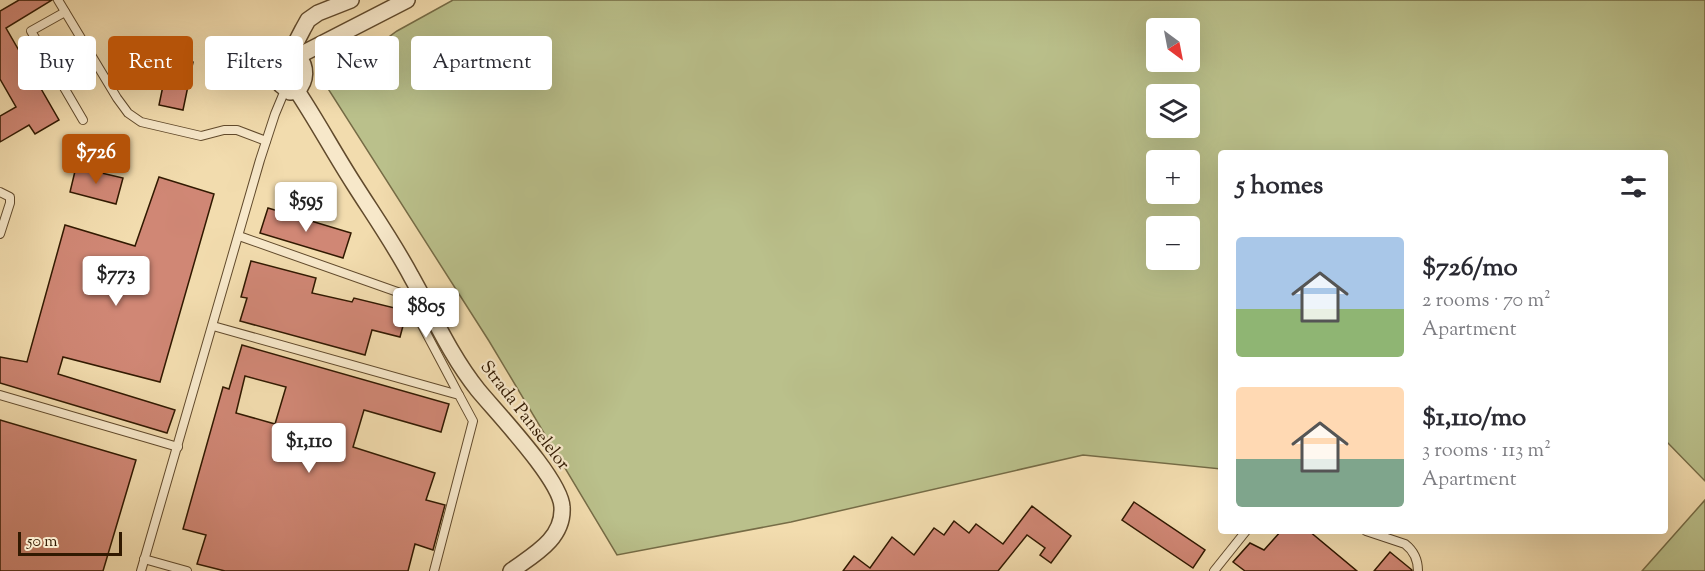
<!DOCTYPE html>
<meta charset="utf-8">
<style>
body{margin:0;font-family:"Sorts Mill Goudy",serif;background:#f7f7f7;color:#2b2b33;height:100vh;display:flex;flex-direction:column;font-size:22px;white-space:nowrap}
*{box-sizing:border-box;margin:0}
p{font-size:20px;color:#7c7c81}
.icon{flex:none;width:33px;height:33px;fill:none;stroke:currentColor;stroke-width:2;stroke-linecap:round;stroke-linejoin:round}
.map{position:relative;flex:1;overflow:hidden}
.side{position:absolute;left:1218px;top:150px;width:450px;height:384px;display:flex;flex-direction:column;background:#fff;border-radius:6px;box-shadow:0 6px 24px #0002}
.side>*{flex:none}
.guide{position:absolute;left:18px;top:36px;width:570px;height:54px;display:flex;gap:12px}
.needle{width:39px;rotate:148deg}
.buttons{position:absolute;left:1146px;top:18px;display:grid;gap:12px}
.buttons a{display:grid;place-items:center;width:54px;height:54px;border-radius:6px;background:#fff;box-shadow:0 6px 24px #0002;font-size:30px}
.scale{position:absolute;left:18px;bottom:15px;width:104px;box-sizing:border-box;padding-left:6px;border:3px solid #311901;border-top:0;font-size:16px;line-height:21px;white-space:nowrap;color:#311901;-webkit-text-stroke:4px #f7e8ca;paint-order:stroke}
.price{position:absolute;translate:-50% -51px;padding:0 14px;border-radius:6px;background:#fff;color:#222;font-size:20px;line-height:39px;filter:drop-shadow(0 2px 3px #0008)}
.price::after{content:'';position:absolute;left:50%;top:36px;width:18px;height:14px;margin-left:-9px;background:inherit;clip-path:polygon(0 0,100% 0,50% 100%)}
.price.on{background:#b45309;color:#fff}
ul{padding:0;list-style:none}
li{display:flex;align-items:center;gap:18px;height:150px;padding:0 18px}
li span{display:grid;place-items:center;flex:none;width:168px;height:120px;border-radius:6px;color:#555}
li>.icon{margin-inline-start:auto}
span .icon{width:72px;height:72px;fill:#fffc;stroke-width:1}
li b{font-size:26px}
h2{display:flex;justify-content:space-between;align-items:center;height:72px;padding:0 18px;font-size:26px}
.pill{padding:0 21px;border-radius:6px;background:#fff;box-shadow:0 6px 24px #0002;font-size:21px;line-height:54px}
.pill.on{background:#b45309;color:#fff}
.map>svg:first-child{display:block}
.green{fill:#bac08b;stroke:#766c46;stroke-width:1.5;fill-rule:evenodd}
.building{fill:#d08775;stroke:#311901;stroke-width:1.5;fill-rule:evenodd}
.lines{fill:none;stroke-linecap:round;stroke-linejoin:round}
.lane-casing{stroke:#614a2c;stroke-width:10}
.street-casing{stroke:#614a2c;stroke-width:18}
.lane{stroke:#f7e8ca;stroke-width:8}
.street{stroke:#f7e8ca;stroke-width:15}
.labels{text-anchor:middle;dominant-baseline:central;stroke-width:4.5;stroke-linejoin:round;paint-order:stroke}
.street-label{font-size:18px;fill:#311901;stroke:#f7e8ca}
</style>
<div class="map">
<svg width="1705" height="571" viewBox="0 0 1705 571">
<rect width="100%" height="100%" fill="#f2dcae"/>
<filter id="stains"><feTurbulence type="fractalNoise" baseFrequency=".00333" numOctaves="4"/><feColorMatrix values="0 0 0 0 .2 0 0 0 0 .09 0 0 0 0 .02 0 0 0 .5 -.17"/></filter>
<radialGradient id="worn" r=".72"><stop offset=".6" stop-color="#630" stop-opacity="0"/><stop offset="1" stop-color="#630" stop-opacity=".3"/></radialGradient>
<g class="green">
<path d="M453 0H1705V481L1665 440V153H1221V469L1083 455 791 522 617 555 489 341 325 84 397 31ZM1156 28H1190V62H1156ZM1156 94H1190V128H1156ZM1156 160H1190V194H1156ZM1156 226H1190V260H1156Z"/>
<polygon points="1705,500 1705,571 1642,571"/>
</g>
<g class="building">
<polygon points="19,0 52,0 6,28 59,120 35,134 29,125 0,142 0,116 16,107 0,79 0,11"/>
<polygon points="169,57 193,62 183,110 159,105"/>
<polygon points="76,167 123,178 116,204 70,192"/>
<polygon points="159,177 214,194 160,382 63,357 58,374 175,410 167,433 0,383 0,357 27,362 65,225 135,246"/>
<polygon points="268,208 351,233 343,258 260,233"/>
<polygon points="251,261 316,278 312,293 352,302 354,298 407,311 400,337 372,330 365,355 240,321 247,298 241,297"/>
<path d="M242 345 449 404 441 432 364 410 353 447 435 473 426 500 445 505 433 550 415 544 408 571H225L197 564 206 535 183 529 223 387 229 389ZM245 376 286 387 275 424 236 413Z"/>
<polygon points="0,420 136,460 103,571 0,571"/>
<polygon points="1134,502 1205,550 1193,568 1122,520"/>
<polygon points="1032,506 1071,536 1051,563 1040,555 1045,548 1027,535 998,571 843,571 854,556 870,568 892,537 914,555 934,528 944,535 954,521 969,533 976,524 1003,544"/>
<polygon points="1281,531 1309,531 1357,571 1245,571 1233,562 1250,543 1264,550"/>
<polygon points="1390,552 1412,570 1412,571 1374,571"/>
</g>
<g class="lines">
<g class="lane-casing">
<g id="lane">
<polyline points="58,0 117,98 128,113 141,122 201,136 224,130 237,130 266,141"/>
<polyline points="65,12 31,31 83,120"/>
<polyline points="0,192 10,197 10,203 0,234"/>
<polyline points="239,236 406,295 459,395"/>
<polyline points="213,326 459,395 473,421 434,571"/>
<polyline points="0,395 178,447"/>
<path d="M1366 531 1405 544C1414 551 1418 559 1418 571"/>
<polyline points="144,559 187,571"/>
<polyline points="141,571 260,160 275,114 285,90"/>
<polyline points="1214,571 1246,531"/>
</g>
</g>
<g class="street-casing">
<g id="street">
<polyline points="289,56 298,56 407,0"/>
<path d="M297 91C317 121 334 153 354 184 373 214 394 244 411 276 433 315 450 355 478 390 497 413 561 480 562 507 564 539 533 555 511 571"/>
<polyline points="297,91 290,92 281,85 278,80 281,64 289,56 303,29 308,20 318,13 351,0"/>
<path d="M297 91C307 80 307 67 298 56"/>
</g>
</g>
<use href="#lane" class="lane"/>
<use href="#street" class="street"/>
</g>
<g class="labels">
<g class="street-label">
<text transform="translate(524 416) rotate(52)">Strada Panselelor</text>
</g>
</g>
<rect width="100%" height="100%" filter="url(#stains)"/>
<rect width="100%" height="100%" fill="url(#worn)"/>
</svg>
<div class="buttons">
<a><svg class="needle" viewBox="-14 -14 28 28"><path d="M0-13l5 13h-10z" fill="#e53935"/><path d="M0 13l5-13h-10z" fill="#7c7c81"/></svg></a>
<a><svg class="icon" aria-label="layers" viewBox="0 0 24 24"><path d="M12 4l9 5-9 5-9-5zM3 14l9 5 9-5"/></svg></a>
<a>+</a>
<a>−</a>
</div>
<div class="scale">50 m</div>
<b class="price on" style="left:96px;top:185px">$726</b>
<b class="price" style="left:306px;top:233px">$595</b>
<b class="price" style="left:116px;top:307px">$773</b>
<b class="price" style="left:426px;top:339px">$805</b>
<b class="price" style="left:309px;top:474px">$1,110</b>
<div class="guide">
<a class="pill">Buy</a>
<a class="pill on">Rent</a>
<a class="pill">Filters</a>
<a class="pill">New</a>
<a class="pill">Apartment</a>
</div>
<section class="side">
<h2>5 homes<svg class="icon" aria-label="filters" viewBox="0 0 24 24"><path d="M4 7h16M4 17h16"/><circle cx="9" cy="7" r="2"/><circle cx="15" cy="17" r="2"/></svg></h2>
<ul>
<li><span style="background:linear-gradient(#a9c7e8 60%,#8fb573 0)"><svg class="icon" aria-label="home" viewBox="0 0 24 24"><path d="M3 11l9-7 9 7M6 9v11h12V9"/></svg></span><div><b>$726/mo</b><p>2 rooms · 70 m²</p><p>Apartment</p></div></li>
<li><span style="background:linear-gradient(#ffd9b3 60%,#7fa58c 0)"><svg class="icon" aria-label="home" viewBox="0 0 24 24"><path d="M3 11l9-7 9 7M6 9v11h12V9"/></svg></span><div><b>$1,110/mo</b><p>3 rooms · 113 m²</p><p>Apartment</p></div></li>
</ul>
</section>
</div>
